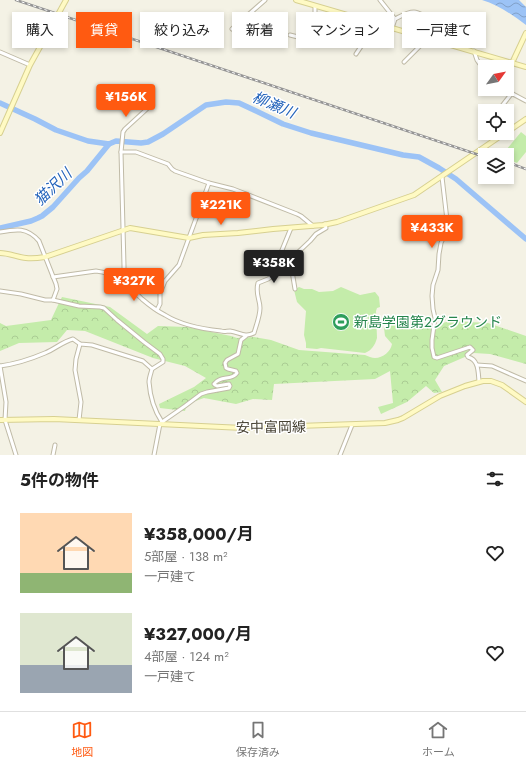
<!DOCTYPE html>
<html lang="ja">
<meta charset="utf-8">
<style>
body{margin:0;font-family:Jost,"Noto Sans JP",sans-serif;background:#f2f2f2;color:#222;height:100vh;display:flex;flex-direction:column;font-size:15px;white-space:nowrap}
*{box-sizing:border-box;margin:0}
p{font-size:13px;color:#767676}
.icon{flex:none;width:22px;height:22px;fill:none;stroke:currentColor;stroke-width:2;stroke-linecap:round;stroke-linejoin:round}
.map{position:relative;height:455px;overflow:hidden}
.panel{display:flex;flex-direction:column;background:#fff;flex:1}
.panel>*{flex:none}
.hud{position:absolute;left:12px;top:12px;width:502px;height:36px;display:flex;gap:8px}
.needle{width:26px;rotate:57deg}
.fabs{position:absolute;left:478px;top:60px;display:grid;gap:8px}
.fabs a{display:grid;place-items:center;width:36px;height:36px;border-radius:0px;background:#fff;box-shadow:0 2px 6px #0003;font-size:20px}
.price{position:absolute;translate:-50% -34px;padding:0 9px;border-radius:4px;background:#ff5a11;color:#fff;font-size:13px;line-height:26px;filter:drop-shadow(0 1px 2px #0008)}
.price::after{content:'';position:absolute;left:50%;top:24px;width:12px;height:9px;margin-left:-6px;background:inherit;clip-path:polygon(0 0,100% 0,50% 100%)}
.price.active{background:#222;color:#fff}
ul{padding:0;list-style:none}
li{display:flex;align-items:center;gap:12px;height:100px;padding:0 20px}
li span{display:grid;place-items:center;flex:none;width:112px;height:80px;border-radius:0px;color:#555}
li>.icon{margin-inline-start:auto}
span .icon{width:48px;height:48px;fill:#fffc;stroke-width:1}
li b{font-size:17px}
h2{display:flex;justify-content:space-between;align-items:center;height:48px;padding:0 20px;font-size:17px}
.chip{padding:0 14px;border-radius:0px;background:#fff;box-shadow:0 2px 6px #0003;font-size:14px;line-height:36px}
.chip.active{background:#ff5a11;color:#fff}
.menu{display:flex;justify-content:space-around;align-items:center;height:56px;border-top:1px solid #e0e0e0;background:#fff;font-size:11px;color:#767676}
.menu a{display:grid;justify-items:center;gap:2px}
.menu .active{color:#ff5a11}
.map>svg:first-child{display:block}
.forest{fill:url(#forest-crowns)}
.pitch{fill:#c4ecaa}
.water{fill:url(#water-waves)}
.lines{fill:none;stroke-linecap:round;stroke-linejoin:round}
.river{stroke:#9cc3f6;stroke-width:5.5}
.street-casing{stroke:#c0bba7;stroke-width:5}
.secondary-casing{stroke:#d7d091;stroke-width:6}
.street{stroke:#fff;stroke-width:3}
.secondary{stroke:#fffac4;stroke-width:4}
.rail-casing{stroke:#959595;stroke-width:2.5}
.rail{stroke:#fff;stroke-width:1;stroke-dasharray:3;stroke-linecap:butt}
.labels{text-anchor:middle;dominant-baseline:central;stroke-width:3;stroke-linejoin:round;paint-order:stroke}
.leisure-label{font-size:14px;fill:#27864d;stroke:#fff;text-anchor:start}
.street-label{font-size:14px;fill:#474234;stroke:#fff}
.water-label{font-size:15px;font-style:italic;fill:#2464bb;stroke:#fff}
</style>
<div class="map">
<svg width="526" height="455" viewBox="0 0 526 455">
<defs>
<pattern id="forest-crowns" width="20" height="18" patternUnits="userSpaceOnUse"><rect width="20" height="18" fill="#c4ecaa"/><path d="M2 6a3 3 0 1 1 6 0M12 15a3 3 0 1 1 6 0" fill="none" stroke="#aacc93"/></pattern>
<pattern id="water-waves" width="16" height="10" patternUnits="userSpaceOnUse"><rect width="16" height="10" fill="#9cc3f6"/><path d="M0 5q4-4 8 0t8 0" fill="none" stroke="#81a0c8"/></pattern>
</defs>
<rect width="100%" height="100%" fill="#f4f2e5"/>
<path class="forest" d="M62 297 110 307 147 334 158 326 187 327 231 336 237 338 254 337 271 340 299 350 365 355C368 356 372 358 375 358 383 358 391 351 392 344L385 336 384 328 392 322 399 324 428 327 450 321 488 323 526 336V364L490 354 474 353 444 366 435 380 442 392 434 393 426 386 407 402 381 414 378 407 393 403 390 371 375 379 274 384 272 400 253 399 236 404 204 398 187 404 185 411 160 408 159 404 194 387 206 378 185 366 153 358 85 331 67 330 57 342 19 343 0 351V323L6 326 51 320 58 305Z"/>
<g class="pitch">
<polygon points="521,132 526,136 526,152 517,163 510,160 507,158 507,155 502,155"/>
<path d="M299 287 304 289H312L319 292 333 291 341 287 360 295 375 292 379 297 380 307 377 308 376 311 377 338C375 345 372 350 365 353L321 348 317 349 306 348V343L304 335 306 311 297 302 294 290Z"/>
</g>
<path class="water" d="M482 0H519L526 7V25C513 15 498 5 482 0Z"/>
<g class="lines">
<g class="river">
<polyline points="0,103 35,119 56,130 88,141 109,144 116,141 141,143 148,142 163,134 206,105 226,102 239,103 254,110 283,124 311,133 403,155 419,157 439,168 456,179 526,239"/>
<polyline points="0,228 31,221 38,218 42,216 53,207 79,178 87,171 109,144"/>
</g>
<g class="street-casing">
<g id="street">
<polyline points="380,0 395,19"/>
<path d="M392 28 395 19C401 16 407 12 414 12 422 12 438 25 445 30L435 41"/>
<polyline points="232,29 265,0"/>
<path d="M290 35 298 37C304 33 310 32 317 32L319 24 315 15V6"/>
<polyline points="474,51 477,60 485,71"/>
<polyline points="0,52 30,65"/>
<polyline points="356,54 364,42 373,37 368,26 369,21"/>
<polyline points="404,62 424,42 426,38"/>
<polyline points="507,89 511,93 526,101"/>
<polyline points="498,111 512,93"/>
<polyline points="121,152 136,152 168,164 172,169 175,171 209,183 233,189 297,214 301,216 313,226"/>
<path d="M442 177 447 220V227L445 234 441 243 439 254 438 270 433 285 432 296 433 309 435 318 432 340V348L434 357 437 358 470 347 473 350 467 355 468 357C479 360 478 372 479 381"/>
<path d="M0 232C16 229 27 227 39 241L56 284 57 289 53 300"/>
<path d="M53 277 96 271C119 274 126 284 142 299 149 305 157 311 165 315 181 325 202 329 221 331 224 332 227 331 230 331 239 332 245 338 254 333 256 326 260 316 260 308 260 299 255 294 258 283L268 279 271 277 291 228"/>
<polyline points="122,280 124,274 124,266 121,152 123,132 125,129 149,107"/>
<polyline points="295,289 291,265 293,257 310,241 316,234 326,228 325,224"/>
<path d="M0 291 21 294 45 300H53L79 306 100 307 104 308 117 320 144 342 160 354 163 359V362L152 369C151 373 149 378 149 382 150 396 154 410 162 422"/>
<polyline points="157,310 160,304 160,293 163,286 165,281 179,265 209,183"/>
<polyline points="477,365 492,366 526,381"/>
<path d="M0 366C15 364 31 359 45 353 55 349 62 342 73 339L80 344 92 345 143 361 152 369"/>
<polyline points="0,366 6,402 5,420 16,455"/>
<polyline points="79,420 81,402 75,370 76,359 80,344"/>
<polyline points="53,455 55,445"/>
<path d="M154 455 160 424 162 422 185 406 201 394 207 392 229 388 230 386 229 384 217 386 215 385 214 384C220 375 232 381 237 373L236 371 228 369 226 368 225 363 227 360 238 354 241 340 246 336"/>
<polyline points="340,455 352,425"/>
</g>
</g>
<g class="secondary-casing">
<g id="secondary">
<polyline points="296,0 526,67"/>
<polyline points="512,63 526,33"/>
<polyline points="507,132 526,119"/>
<polyline points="0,133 30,65 66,0"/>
<path d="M0 253C9 253 17 257 26 258 32 259 39 258 45 257L130 228 189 238 203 235 238 233 273 229 323 225 337 222 414 195 505 133"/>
<polyline points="0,420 54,419 243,428 385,423 398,420 403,418 440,396 465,386 483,381 491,381 502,385 526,402"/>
</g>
</g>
<use href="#street" class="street"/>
<use href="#secondary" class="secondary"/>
<g class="rail-casing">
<g id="rail">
<polyline points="16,0 485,157"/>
<polyline points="507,162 526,169"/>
</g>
</g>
<use href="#rail" class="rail"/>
</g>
<defs>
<g id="stadium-disc" transform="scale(0.9)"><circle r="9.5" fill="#2e9e5b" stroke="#fff"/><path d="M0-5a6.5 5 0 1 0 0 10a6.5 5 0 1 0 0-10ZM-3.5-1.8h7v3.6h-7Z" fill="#fff"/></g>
</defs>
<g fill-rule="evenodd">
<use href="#stadium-disc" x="341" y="322"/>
</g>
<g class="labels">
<g class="leisure-label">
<text x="354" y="322">新島学園第2グラウンド</text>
</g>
<g class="street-label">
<text transform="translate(271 427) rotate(-1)">安中富岡線</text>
</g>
<g class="water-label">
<text transform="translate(274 105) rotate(23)">柳瀬川</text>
<text transform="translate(53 187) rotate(-44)">猫沢川</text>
</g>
</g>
</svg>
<div class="fabs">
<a><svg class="needle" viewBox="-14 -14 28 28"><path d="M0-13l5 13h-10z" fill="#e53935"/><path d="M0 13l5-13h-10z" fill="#767676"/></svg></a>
<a><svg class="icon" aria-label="locate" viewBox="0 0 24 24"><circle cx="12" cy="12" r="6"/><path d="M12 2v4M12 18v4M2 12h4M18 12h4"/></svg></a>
<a><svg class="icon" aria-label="layers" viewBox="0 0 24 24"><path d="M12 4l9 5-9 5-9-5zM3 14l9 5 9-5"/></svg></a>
</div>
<b class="price" style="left:126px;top:118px">¥156K</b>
<b class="price" style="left:221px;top:226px">¥221K</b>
<b class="price" style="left:432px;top:249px">¥433K</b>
<b class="price active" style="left:274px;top:284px">¥358K</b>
<b class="price" style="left:134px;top:302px">¥327K</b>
<div class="hud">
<a class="chip">購入</a>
<a class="chip active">賃貸</a>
<a class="chip">絞り込み</a>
<a class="chip">新着</a>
<a class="chip">マンション</a>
<a class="chip">一戸建て</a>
</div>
</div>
<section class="panel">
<h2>5件の物件<svg class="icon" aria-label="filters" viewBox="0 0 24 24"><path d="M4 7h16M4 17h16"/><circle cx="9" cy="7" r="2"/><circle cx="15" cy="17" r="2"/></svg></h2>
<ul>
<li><span style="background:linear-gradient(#ffd9b3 75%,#8fb573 0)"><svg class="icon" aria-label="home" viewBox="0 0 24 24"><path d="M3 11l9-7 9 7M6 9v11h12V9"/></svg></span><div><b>¥358,000/月</b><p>5部屋 · 138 m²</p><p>一戸建て</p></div><svg class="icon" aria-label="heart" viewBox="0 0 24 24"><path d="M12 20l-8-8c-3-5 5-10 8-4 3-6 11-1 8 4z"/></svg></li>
<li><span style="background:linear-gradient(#dfe7d0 65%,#9aa5b1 0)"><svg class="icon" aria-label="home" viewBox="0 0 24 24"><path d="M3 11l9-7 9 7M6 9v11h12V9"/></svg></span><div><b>¥327,000/月</b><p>4部屋 · 124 m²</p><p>一戸建て</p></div><svg class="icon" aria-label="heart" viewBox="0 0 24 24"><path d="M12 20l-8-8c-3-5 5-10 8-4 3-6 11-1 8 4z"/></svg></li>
</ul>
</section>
<nav class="menu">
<a class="active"><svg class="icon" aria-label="map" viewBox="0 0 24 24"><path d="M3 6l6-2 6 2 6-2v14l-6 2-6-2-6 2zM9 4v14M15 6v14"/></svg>地図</a>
<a><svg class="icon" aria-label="saved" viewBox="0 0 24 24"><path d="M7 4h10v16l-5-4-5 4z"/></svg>保存済み</a>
<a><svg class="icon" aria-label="home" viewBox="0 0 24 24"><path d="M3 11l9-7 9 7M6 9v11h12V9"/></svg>ホーム</a>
</nav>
